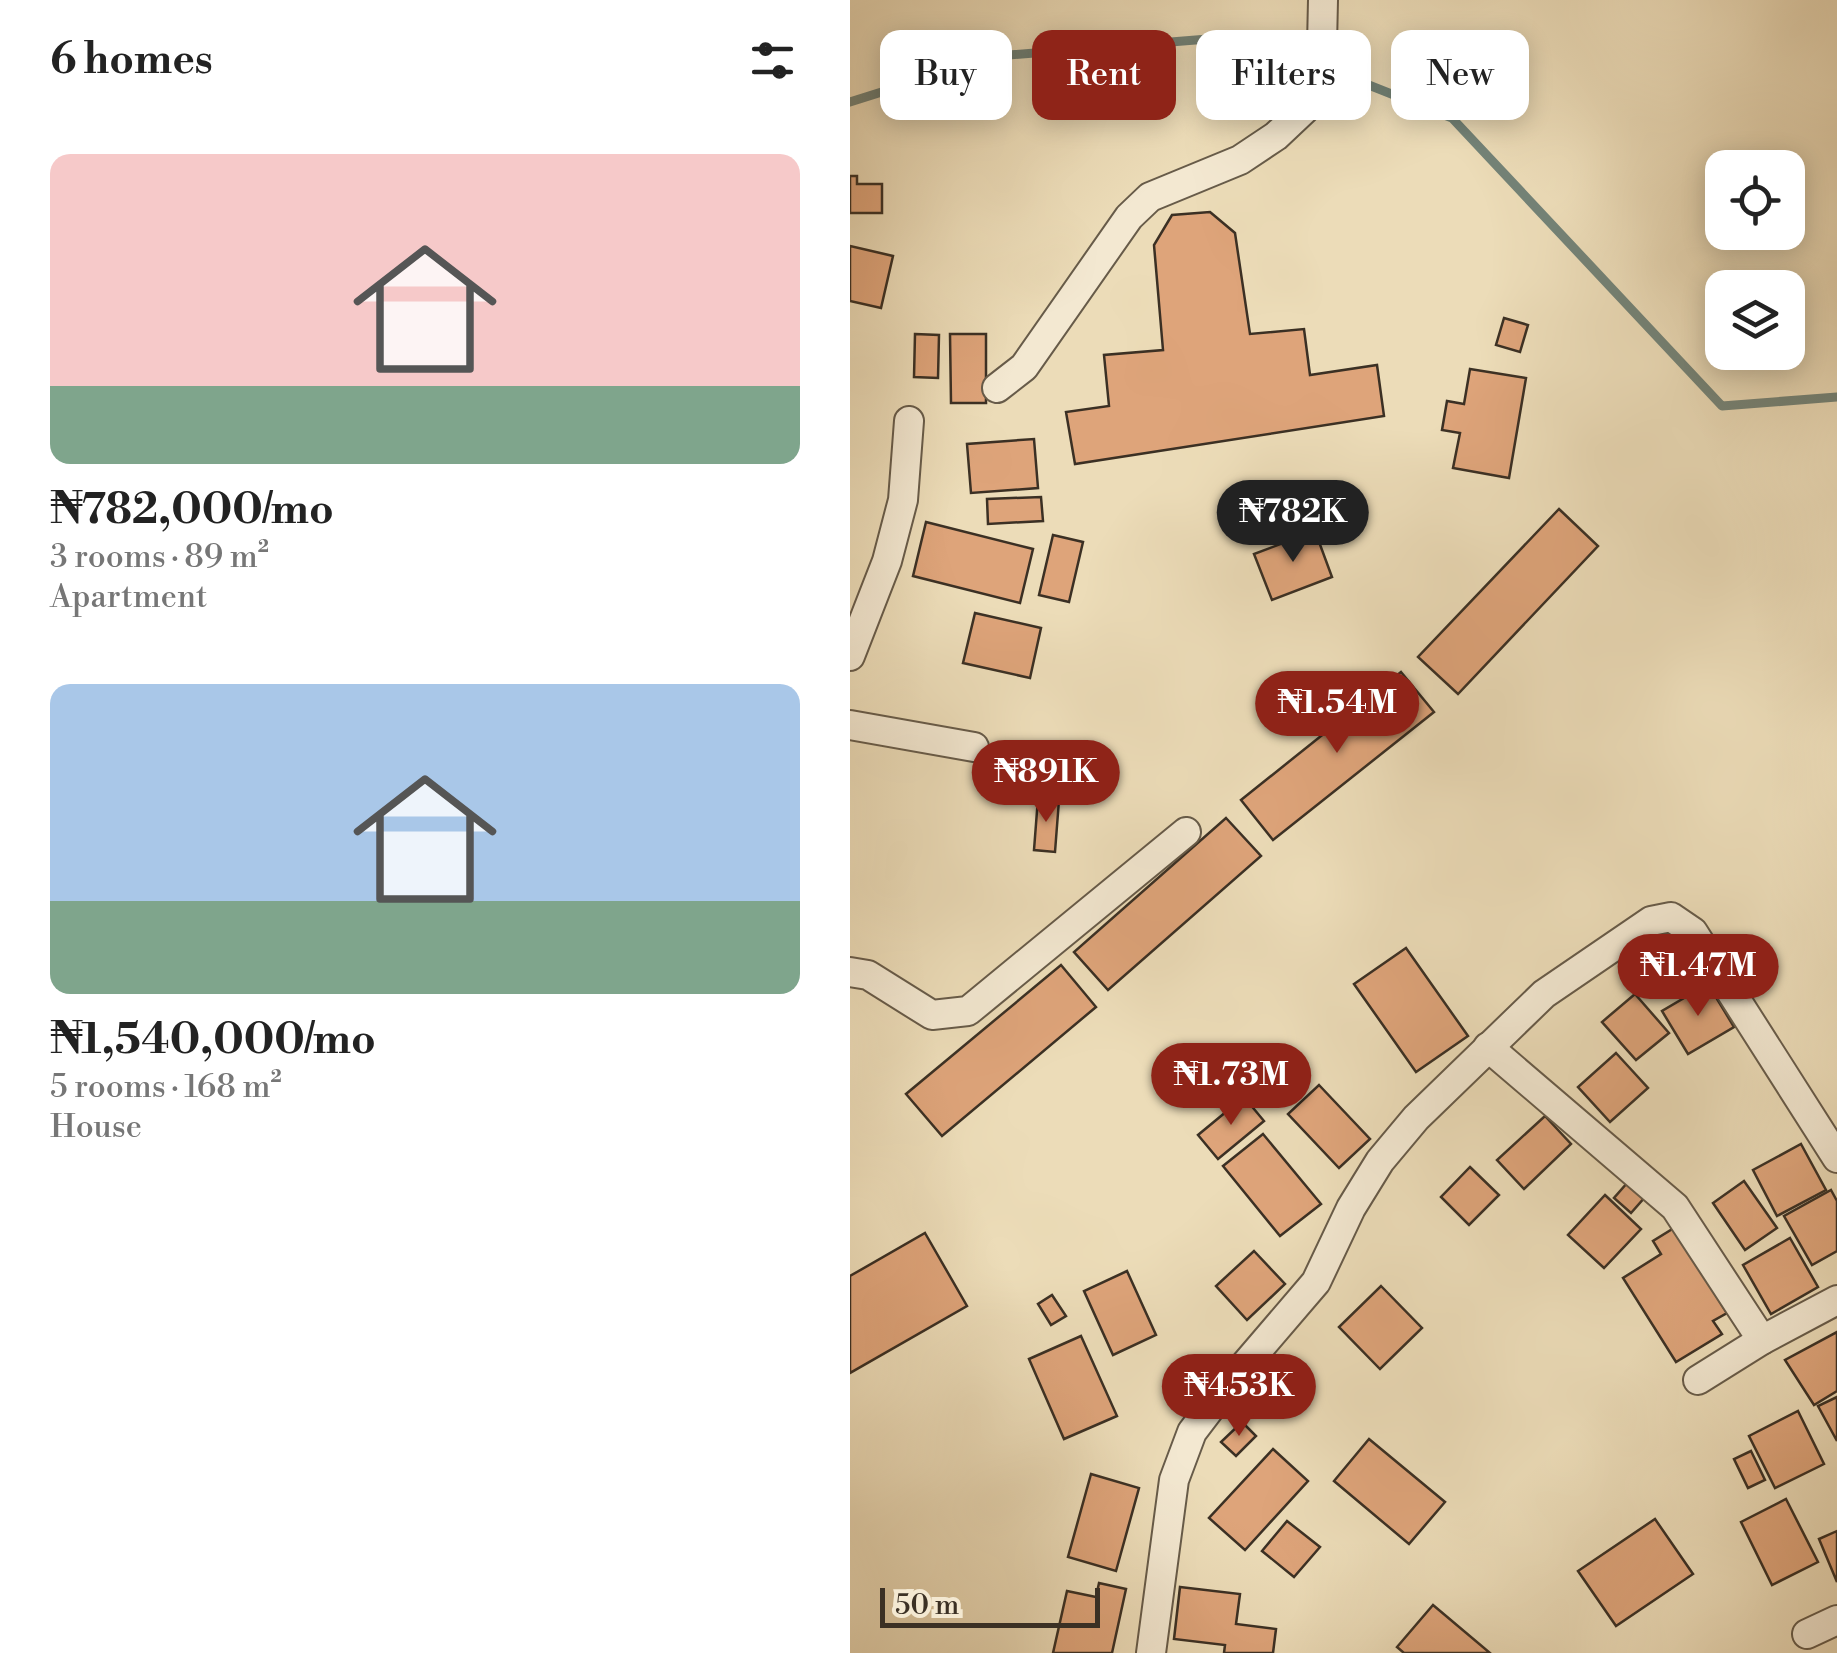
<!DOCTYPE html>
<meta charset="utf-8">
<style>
body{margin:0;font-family:"Libre Bodoni",serif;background:#f2f2f2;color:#222;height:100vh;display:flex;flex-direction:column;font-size:38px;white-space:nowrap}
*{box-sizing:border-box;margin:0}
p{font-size:32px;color:#767676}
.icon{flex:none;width:55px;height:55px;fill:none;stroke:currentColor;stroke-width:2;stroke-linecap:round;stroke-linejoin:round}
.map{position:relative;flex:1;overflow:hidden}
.drawer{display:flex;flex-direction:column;background:#fff;width:850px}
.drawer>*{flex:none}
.guide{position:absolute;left:30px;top:30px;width:805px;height:90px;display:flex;gap:20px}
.controls{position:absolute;left:855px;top:150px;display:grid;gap:20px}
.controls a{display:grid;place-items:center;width:100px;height:100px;border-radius:20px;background:#fff;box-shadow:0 5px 25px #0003;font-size:50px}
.scale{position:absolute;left:30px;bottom:25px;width:220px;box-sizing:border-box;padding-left:10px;border:5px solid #3b3024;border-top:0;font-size:28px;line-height:35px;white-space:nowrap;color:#3b3024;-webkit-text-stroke:8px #f3e8d1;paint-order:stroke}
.price{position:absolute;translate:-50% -85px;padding:0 22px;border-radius:35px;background:#8f2418;color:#fff;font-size:32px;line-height:65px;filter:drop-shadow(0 2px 5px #0008)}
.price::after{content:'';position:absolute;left:50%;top:60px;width:30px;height:22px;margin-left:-15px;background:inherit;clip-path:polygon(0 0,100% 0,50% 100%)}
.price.selected{background:#222;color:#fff}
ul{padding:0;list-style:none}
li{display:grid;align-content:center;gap:20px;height:530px;padding:0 50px}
li span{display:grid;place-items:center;height:310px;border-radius:20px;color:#555}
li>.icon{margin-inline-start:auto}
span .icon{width:180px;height:180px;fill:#fffc;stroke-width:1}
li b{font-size:42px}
h2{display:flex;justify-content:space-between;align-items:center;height:120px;padding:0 50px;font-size:42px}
.pill{padding:0 35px;border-radius:20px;background:#fff;box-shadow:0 5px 25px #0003;font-size:35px;line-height:90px}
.pill.selected{background:#8f2418;color:#fff}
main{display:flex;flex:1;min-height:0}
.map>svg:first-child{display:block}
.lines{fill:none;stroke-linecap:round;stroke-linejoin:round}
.stream{stroke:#738378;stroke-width:9}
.building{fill:#dea47a;stroke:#3b3024;stroke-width:2.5}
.street-casing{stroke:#675b49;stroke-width:32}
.street{stroke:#f3e8d1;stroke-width:28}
</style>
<main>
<section class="drawer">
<h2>6 homes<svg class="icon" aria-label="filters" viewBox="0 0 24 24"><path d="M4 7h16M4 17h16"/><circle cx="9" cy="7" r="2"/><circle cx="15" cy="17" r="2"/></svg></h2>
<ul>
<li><span style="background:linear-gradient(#f6c9c9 75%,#7fa58c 0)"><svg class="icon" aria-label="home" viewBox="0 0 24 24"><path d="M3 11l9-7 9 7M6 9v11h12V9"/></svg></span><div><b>₦782,000/mo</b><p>3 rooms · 89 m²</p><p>Apartment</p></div></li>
<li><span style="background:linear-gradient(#a9c7e8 70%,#7fa58c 0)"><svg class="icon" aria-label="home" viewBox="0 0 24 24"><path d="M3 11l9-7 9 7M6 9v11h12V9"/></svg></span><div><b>₦1,540,000/mo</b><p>5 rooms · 168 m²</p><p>House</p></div></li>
</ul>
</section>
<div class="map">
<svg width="987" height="1653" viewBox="0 0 987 1653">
<rect width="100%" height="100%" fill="#ecdcb8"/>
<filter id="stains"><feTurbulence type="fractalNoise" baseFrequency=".002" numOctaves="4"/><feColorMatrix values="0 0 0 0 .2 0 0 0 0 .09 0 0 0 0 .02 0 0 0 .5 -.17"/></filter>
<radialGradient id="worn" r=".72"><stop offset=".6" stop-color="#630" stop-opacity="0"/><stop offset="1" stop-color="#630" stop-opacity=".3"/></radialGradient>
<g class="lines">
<polyline class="stream" points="0,102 146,56 395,36 602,118 872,406 987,397"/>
</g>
<g class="building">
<polygon points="0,176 7,176 7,184 32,184 32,213 0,213"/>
<polygon points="360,212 385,233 400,334 454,329 460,375 527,365 534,416 225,464 216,412 259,406 254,355 313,350 304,245 322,215"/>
<polygon points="0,246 43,256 31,308 0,301"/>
<polygon points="654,318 678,325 670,352 646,345"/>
<polygon points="65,334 89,335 88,378 64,377"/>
<polygon points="100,334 136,334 136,403 101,403"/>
<polygon points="620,369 676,378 659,478 603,468 610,433 592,430 597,401 614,404"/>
<polygon points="184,439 188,488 121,493 117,444"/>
<polygon points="191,497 193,521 138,524 137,499"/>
<polygon points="709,509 748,546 608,694 568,657"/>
<polygon points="76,522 183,549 170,603 63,576"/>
<polygon points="465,531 482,577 422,600 404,554"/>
<polygon points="203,535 233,542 219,602 189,595"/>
<polygon points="125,613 191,628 180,678 113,663"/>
<polygon points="551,672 584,712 423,840 391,800"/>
<polygon points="188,798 209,800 205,852 184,850"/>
<polygon points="376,818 411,856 258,990 224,952"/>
<polygon points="556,948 618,1036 566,1072 504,984"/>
<polygon points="211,965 246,1007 92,1136 56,1094"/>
<polygon points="858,984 884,1027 838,1054 812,1011"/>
<polygon points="785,994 819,1033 786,1060 752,1022"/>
<polygon points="766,1053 798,1088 760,1122 728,1087"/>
<polygon points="469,1085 520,1139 489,1168 438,1114"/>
<polygon points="394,1097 414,1121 368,1159 348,1135"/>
<polygon points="695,1116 721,1144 674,1189 647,1160"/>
<polygon points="413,1134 471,1204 430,1236 373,1166"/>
<polygon points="951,1144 976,1190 927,1216 903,1170"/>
<polygon points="620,1167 649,1195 619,1225 591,1197"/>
<polygon points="894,1181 927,1228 895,1250 863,1203"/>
<polygon points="778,1182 795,1197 781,1213 764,1198"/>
<polygon points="981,1190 987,1201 987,1251 962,1265 934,1216"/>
<polygon points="755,1195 791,1229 754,1268 718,1235"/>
<polygon points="824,1228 877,1313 863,1321 872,1334 826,1362 773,1278 811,1254 803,1241"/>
<polygon points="75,1233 117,1306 0,1373 0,1276"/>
<polygon points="940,1238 968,1287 921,1314 893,1265"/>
<polygon points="404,1251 435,1284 397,1320 366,1286"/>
<polygon points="277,1271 306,1335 263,1355 234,1291"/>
<polygon points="531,1286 572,1328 530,1369 489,1327"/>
<polygon points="202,1295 216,1316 201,1325 188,1304"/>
<polygon points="987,1332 987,1391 964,1405 935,1360"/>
<polygon points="231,1336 267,1416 214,1439 179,1359"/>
<polygon points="987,1397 987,1441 968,1406"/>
<polygon points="948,1411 974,1464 925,1488 899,1436"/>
<polygon points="392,1422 406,1436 386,1456 371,1442"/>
<polygon points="519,1439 595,1502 559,1544 484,1481"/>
<polygon points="423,1449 458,1481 395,1550 359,1518"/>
<polygon points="901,1451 915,1480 898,1488 884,1459"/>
<polygon points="241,1474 289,1488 266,1571 218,1557"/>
<polygon points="936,1499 968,1562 922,1585 891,1522"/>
<polygon points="805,1519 843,1574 766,1626 728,1571"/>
<polygon points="437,1521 470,1547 444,1577 412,1551"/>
<polygon points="987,1531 987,1582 969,1539"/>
<polygon points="249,1583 276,1589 262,1653 203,1653 217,1591 246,1597"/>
<polygon points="330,1587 390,1594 386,1624 426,1629 423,1653 374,1653 375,1645 324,1639"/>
<polygon points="583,1605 640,1653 554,1653 547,1647"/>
</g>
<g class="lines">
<g class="street-casing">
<g id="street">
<polyline points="147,388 174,367 279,217 300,197 390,160 426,136 461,103 472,45 473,0"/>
<polyline points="0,656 37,561 53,500 59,421"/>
<polyline points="0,725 124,747"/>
<polyline points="0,972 18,975 82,1015 118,1011 336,832"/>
<polyline points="638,1047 825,1207 912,1340 848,1380"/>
<polyline points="912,1340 987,1300"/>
<polyline points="957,1634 987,1620"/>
<polyline points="301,1653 324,1480 342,1432 377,1386 466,1282 501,1208 530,1161 566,1118 694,994 801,921 821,917 843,932 987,1158"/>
</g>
</g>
<use href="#street" class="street"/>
</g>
<rect width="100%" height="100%" filter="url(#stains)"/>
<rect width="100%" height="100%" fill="url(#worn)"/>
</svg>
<div class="controls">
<a><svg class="icon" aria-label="locate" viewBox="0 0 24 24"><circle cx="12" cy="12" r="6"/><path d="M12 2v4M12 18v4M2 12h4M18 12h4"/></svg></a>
<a><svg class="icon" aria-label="layers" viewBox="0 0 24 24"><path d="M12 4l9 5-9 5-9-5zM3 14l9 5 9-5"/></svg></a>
</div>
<div class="scale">50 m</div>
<b class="price selected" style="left:443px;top:565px">₦782K</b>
<b class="price" style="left:487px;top:756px">₦1.54M</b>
<b class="price" style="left:196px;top:825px">₦891K</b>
<b class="price" style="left:848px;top:1019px">₦1.47M</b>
<b class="price" style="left:381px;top:1128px">₦1.73M</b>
<b class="price" style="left:389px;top:1439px">₦453K</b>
<div class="guide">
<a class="pill">Buy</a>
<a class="pill selected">Rent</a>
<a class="pill">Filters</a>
<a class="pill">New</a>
</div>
</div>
</main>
